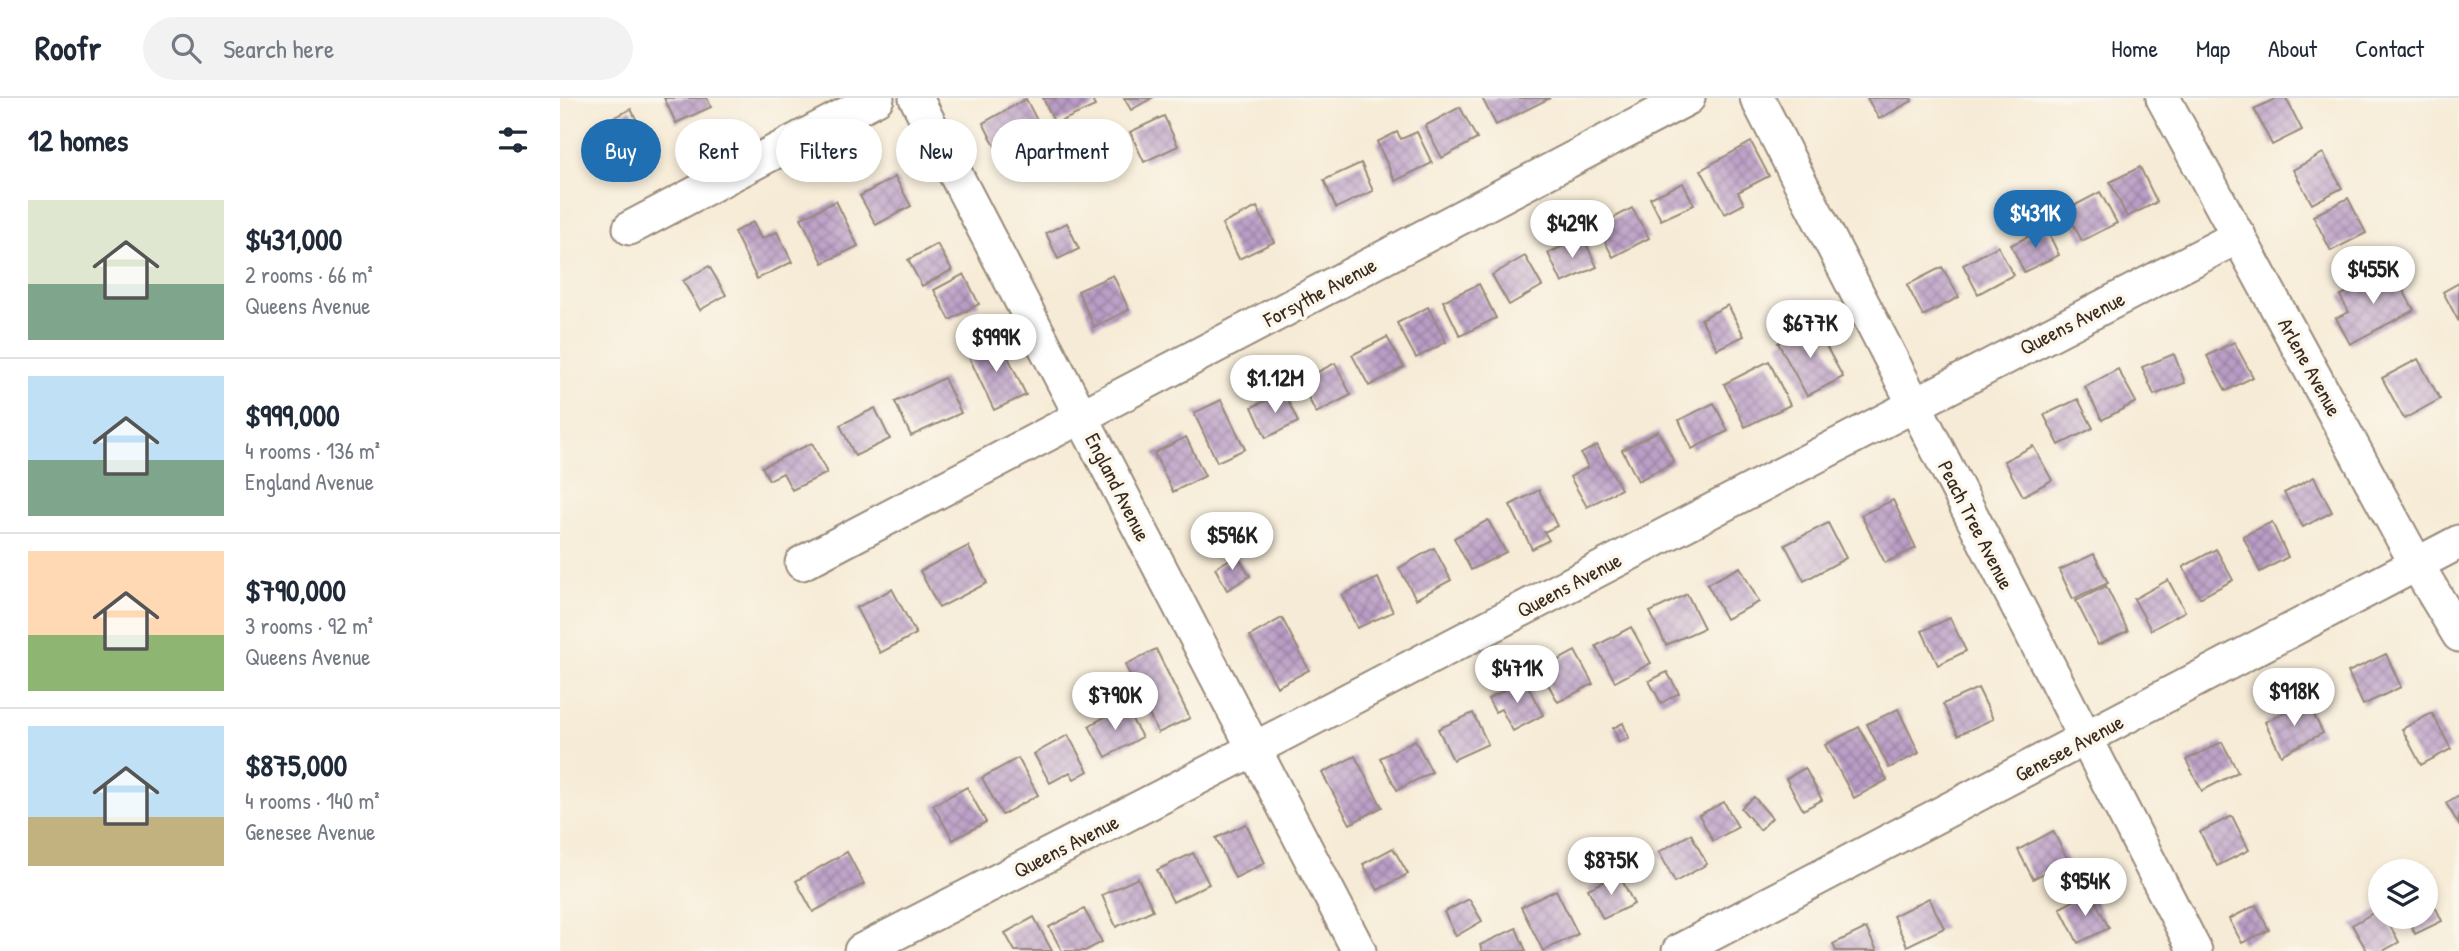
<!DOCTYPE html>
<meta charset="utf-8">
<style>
body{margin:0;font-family:"Patrick Hand",sans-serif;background:#f2f2f3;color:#1f2937;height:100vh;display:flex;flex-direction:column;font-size:26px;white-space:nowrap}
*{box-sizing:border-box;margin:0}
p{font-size:23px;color:#747a83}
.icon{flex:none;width:38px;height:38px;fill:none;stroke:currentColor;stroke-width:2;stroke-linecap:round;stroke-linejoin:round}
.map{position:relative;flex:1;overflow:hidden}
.drawer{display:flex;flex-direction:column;background:#fff;width:560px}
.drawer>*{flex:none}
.guide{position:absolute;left:21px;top:21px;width:665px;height:63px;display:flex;gap:14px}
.buttons{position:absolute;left:1808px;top:761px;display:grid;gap:14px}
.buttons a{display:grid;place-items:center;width:70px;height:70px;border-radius:50%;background:#fff;box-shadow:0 4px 10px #0003;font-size:35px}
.price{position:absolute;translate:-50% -60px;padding:0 16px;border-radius:24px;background:#fff;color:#222;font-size:23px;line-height:46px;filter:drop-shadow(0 2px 4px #0008)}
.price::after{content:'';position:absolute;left:50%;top:42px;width:21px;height:16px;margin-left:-10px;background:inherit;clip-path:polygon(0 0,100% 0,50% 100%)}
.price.on{background:#1f6fb2;color:#fff}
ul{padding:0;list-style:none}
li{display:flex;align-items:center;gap:21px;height:175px;padding:0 28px}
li+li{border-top:2px solid #e0e1e3}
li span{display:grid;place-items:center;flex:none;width:196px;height:140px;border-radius:0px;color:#555}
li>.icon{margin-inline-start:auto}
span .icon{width:84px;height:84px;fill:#fffc;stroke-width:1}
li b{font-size:30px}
h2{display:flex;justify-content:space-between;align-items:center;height:84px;padding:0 28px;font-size:30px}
.chip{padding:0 24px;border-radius:32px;background:#fff;box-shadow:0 4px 10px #0003;font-size:24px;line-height:63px}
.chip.on{background:#1f6fb2;color:#fff}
header{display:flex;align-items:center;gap:42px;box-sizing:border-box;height:98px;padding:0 35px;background:#fff;border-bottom:2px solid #e0e1e3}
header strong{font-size:33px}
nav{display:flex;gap:38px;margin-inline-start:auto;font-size:24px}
.search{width:490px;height:63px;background:#f2f2f3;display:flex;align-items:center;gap:18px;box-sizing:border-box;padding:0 24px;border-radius:38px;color:#747a83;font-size:26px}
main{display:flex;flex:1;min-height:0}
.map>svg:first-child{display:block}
.building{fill:url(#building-cross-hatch)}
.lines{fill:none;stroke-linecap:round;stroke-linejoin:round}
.minor-casing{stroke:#988a7a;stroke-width:37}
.minor{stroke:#fff;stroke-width:33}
.labels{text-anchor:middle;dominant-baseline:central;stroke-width:7;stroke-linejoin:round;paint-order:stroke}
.street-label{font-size:21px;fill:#3b2a1e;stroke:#fbf7ec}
</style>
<header>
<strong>Roofr</strong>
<div class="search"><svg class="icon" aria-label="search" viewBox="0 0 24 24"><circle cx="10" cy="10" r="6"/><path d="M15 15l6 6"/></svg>Search here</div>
<nav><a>Home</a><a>Map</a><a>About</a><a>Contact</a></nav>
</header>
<main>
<section class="drawer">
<h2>12 homes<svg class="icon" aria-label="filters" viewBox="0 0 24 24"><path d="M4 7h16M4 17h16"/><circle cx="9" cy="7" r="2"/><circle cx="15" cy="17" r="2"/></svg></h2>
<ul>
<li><span style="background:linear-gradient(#dfe7d0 60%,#7fa58c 0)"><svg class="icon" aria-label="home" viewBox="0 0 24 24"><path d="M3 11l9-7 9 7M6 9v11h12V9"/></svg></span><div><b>$431,000</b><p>2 rooms · 66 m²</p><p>Queens Avenue</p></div></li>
<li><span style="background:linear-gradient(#bfe0f5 60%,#7fa58c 0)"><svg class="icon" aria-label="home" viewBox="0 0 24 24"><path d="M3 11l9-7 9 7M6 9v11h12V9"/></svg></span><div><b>$999,000</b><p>4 rooms · 136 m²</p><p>England Avenue</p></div></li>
<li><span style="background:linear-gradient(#ffd9b3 60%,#8fb573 0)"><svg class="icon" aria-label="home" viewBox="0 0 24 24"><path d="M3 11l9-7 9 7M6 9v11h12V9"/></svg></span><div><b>$790,000</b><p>3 rooms · 92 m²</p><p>Queens Avenue</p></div></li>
<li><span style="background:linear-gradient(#bfe0f5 65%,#c2b280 0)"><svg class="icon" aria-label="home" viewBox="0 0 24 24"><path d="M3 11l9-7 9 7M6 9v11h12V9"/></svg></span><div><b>$875,000</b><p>4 rooms · 140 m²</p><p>Genesee Avenue</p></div></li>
</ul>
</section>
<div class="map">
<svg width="1899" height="853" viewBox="0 0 1899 853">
<defs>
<pattern id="building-cross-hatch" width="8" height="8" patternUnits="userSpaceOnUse" patternTransform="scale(1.75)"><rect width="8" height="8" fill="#ba9dc6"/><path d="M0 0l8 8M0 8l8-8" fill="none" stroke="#9880a0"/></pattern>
</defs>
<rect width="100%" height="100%" fill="#fbf7ec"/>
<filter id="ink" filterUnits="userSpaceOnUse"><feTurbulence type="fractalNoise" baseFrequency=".0143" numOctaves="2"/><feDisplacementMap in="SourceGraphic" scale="14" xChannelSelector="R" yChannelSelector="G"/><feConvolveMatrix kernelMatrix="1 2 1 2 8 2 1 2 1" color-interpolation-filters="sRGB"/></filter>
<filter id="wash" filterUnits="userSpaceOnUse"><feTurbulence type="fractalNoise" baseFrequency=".00686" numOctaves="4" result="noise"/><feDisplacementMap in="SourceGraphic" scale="28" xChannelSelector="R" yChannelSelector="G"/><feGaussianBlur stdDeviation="1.57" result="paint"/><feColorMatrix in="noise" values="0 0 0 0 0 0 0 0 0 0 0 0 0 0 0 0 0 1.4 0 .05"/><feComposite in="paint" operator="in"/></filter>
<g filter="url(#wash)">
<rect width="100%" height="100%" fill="#f6ebd6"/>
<g id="blocks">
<g class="building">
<polygon points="104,0 147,0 151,9 116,25"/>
<polygon points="483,0 531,0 535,8 495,26"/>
<polygon points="564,0 592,0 571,12"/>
<polygon points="922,0 990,0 936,27"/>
<polygon points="1307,0 1351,0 1352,3 1319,21"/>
<polygon points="1717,0 1726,0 1742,32 1712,47 1694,11"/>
<polygon points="466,1 484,36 440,58 423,25"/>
<polygon points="900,9 917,41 882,60 865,28"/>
<polygon points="71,11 87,43 50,61 34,29"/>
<polygon points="604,18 618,48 584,64 570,34"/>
<polygon points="837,34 841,41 857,34 872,65 835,83 817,44"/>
<polygon points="1191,44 1209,78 1178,94 1184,106 1165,116 1141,72"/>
<polygon points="1763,55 1782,90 1752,106 1733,72"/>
<polygon points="801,65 813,93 776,110 764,82"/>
<polygon points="1580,69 1597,104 1567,119 1550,84"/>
<polygon points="335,79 351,108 316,127 300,98"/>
<polygon points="1123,85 1134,107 1101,122 1090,100"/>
<polygon points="1540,94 1557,125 1522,143 1506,112"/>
<polygon points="1788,100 1806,135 1771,153 1753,118"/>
<polygon points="276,103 298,148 263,165 241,120"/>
<polygon points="697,109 714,144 679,161 662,126"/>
<polygon points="1072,110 1089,140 1053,159 1037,129"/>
<polygon points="193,124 201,141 217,134 232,164 197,181 174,134"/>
<polygon points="507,125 519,151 498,161 486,135"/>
<polygon points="1486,130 1499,157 1464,174 1451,147"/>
<polygon points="1023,139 1037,169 1002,185 988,155"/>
<polygon points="377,146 392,172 362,188 348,162"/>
<polygon points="1438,148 1453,177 1418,196 1403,167"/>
<polygon points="965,158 982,188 949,207 932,177"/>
<polygon points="149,168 166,197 140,212 123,183"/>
<polygon points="1382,169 1399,199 1363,218 1347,187"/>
<polygon points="1831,170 1854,212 1790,246 1776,220 1789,214 1780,198"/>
<polygon points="404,176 419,206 390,222 374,192"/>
<polygon points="553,177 569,212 534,229 518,193"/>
<polygon points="1899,185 1899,224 1883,194"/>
<polygon points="919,186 936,220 900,238 883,203"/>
<polygon points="1168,207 1184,238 1157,251 1141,221"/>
<polygon points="868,209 886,244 856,260 837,225"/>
<polygon points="1254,226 1283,279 1247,298 1218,245"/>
<polygon points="827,239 844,269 809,288 792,257"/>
<polygon points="439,240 466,297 434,312 407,255"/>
<polygon points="1674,244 1693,279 1666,293 1647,258"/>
<polygon points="1614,256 1625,285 1594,297 1582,269"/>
<polygon points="1858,261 1880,301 1844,321 1822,280"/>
<polygon points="1209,263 1230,307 1185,329 1164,286"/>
<polygon points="775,265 791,297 756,315 740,283"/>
<polygon points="1558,271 1576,304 1542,322 1525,289"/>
<polygon points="384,280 401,315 351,338 335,304"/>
<polygon points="724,294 738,324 706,340 692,309"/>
<polygon points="1518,301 1533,330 1499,347 1484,317"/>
<polygon points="661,302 685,351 657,364 634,315"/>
<polygon points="1154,305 1168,333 1132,351 1119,322"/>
<polygon points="315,310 330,341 295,358 280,327"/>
<polygon points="1098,333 1114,364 1078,383 1062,352"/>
<polygon points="626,339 645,378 613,394 594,355"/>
<polygon points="252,345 267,375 232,392 223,375 209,382 202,369"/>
<polygon points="1037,347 1061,391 1027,409 1010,379 1028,369 1021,356"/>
<polygon points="1473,348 1492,382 1463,398 1444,363"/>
<polygon points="1754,379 1772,414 1743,429 1724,395"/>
<polygon points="979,392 997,428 984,434 989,442 972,451 950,407"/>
<polygon points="1333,402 1356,450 1325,465 1301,417"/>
<polygon points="928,422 946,454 911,472 894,440"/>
<polygon points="1712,424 1728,459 1700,474 1683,438"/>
<polygon points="1268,425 1286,460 1244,483 1225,447"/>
<polygon points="408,448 427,485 379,510 360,473"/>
<polygon points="874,450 891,482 856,501 839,470"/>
<polygon points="1656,451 1673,482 1640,500 1623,469"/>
<polygon points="1534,456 1548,485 1513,501 1499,472"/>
<polygon points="677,457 690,478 667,492 655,470"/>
<polygon points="1180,469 1199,504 1166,521 1147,486"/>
<polygon points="818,480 833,514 797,530 782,497"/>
<polygon points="1608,482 1625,513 1591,532 1574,501"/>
<polygon points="1546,488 1568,533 1538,547 1516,503"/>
<polygon points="332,491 356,536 320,555 296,510"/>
<polygon points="1127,496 1144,530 1106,547 1090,514"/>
<polygon points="722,520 749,572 717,589 690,538"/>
<polygon points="1390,520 1406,553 1378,567 1362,533"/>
<polygon points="1071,529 1091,565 1055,584 1036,548"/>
<polygon points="596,551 630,620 598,635 565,567"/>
<polygon points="1015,553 1033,586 998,604 980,572"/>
<polygon points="1826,556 1841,589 1803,607 1788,574"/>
<polygon points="1107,574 1119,595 1101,605 1089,583"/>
<polygon points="964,581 983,617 953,633 941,611 935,614 928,601"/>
<polygon points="1418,590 1433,621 1398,637 1383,606"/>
<polygon points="1747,603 1763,635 1721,657 1705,624"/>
<polygon points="564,608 582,639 546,659 529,628"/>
<polygon points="1338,611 1359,655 1329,670 1307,626"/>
<polygon points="913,615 928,646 893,662 878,631"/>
<polygon points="1872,615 1891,651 1861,667 1842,631"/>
<polygon points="1063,625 1069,640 1059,644 1053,630"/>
<polygon points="1299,629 1327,682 1294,700 1265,647"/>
<polygon points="508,637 528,673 514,681 510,674 490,685 474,656"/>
<polygon points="855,642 872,674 837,692 820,660"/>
<polygon points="1662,644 1678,674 1642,693 1626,662"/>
<polygon points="795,658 822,709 790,726 762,675"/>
<polygon points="458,660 478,697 442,717 422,680"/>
<polygon points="1245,670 1262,702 1243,712 1226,681"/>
<polygon points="407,689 426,724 393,742 373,707"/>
<polygon points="1899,697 1899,727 1886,705"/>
<polygon points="1194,699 1212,720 1200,732 1181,710"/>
<polygon points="1164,704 1178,729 1153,743 1139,717"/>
<polygon points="1672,718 1689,752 1657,768 1640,734"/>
<polygon points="686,726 705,765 675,780 656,740"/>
<polygon points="1493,733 1508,762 1473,781 1458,752"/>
<polygon points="1131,736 1147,766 1115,784 1099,754"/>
<polygon points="833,750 848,776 818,792 803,766"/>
<polygon points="287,754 304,786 253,814 236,783"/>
<polygon points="633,755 649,786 613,804 597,772"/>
<polygon points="1059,776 1074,806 1043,821 1028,791"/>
<polygon points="578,780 593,812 556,829 542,797"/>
<polygon points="1866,789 1882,823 1855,836 1847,819 1866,819"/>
<polygon points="996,792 1018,836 983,853 961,809"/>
<polygon points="1531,794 1549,830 1518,845 1500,810"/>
<polygon points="1369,800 1384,830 1347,848 1333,818"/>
<polygon points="909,801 922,823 896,838 884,814"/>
<polygon points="1696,807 1709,832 1682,845 1669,821"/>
<polygon points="524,811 542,844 525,853 502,853 489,829"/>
<polygon points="1820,811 1820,819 1825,819 1839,844 1823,853 1807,853 1792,827"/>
<polygon points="474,819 492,853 455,853 445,835"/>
<polygon points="956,830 966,853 922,853 920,847"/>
<polygon points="1306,830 1317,853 1276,853 1273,846"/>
</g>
</g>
</g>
<g filter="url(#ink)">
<use href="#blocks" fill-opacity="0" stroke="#988a7a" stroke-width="2"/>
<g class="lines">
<g class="minor-casing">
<g id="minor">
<polyline points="356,0 799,853"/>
<polyline points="1197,0 1635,853"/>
<polyline points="1603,0 1857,467 1899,537"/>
<polyline points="70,130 317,0"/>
<polyline points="242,465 1128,0"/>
<polyline points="301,853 694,651 1679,138"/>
<polyline points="1119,853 1899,444"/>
</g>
</g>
<use href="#minor" class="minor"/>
</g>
</g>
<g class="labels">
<g class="street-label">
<text transform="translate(760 194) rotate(-28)">Forsythe Avenue</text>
<text transform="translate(1512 225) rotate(-27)">Queens Avenue</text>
<text transform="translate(1750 269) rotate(61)">Arlene Avenue</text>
<text transform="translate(558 389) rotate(63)">England Avenue</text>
<text transform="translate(1416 427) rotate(63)">Peach Tree Avenue</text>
<text transform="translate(1009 487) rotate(-28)">Queens Avenue</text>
<text transform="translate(1509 650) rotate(-28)">Genesee Avenue</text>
<text transform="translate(506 748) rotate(-27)">Queens Avenue</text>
</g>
</g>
</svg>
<div class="buttons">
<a><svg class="icon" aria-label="layers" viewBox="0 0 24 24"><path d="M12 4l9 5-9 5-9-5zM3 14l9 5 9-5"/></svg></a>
</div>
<b class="price on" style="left:1475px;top:152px">$431K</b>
<b class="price" style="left:1012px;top:162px">$429K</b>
<b class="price" style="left:1813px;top:208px">$455K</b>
<b class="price" style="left:1250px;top:262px">$677K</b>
<b class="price" style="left:436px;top:276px">$999K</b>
<b class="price" style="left:715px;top:317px">$1.12M</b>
<b class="price" style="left:672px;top:474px">$596K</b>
<b class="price" style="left:957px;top:607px">$471K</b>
<b class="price" style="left:1734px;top:630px">$918K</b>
<b class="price" style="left:555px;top:634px">$790K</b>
<b class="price" style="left:1051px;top:799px">$875K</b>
<b class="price" style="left:1525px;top:820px">$954K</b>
<div class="guide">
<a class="chip on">Buy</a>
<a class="chip">Rent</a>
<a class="chip">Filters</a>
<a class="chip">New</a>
<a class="chip">Apartment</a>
</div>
</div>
</main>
